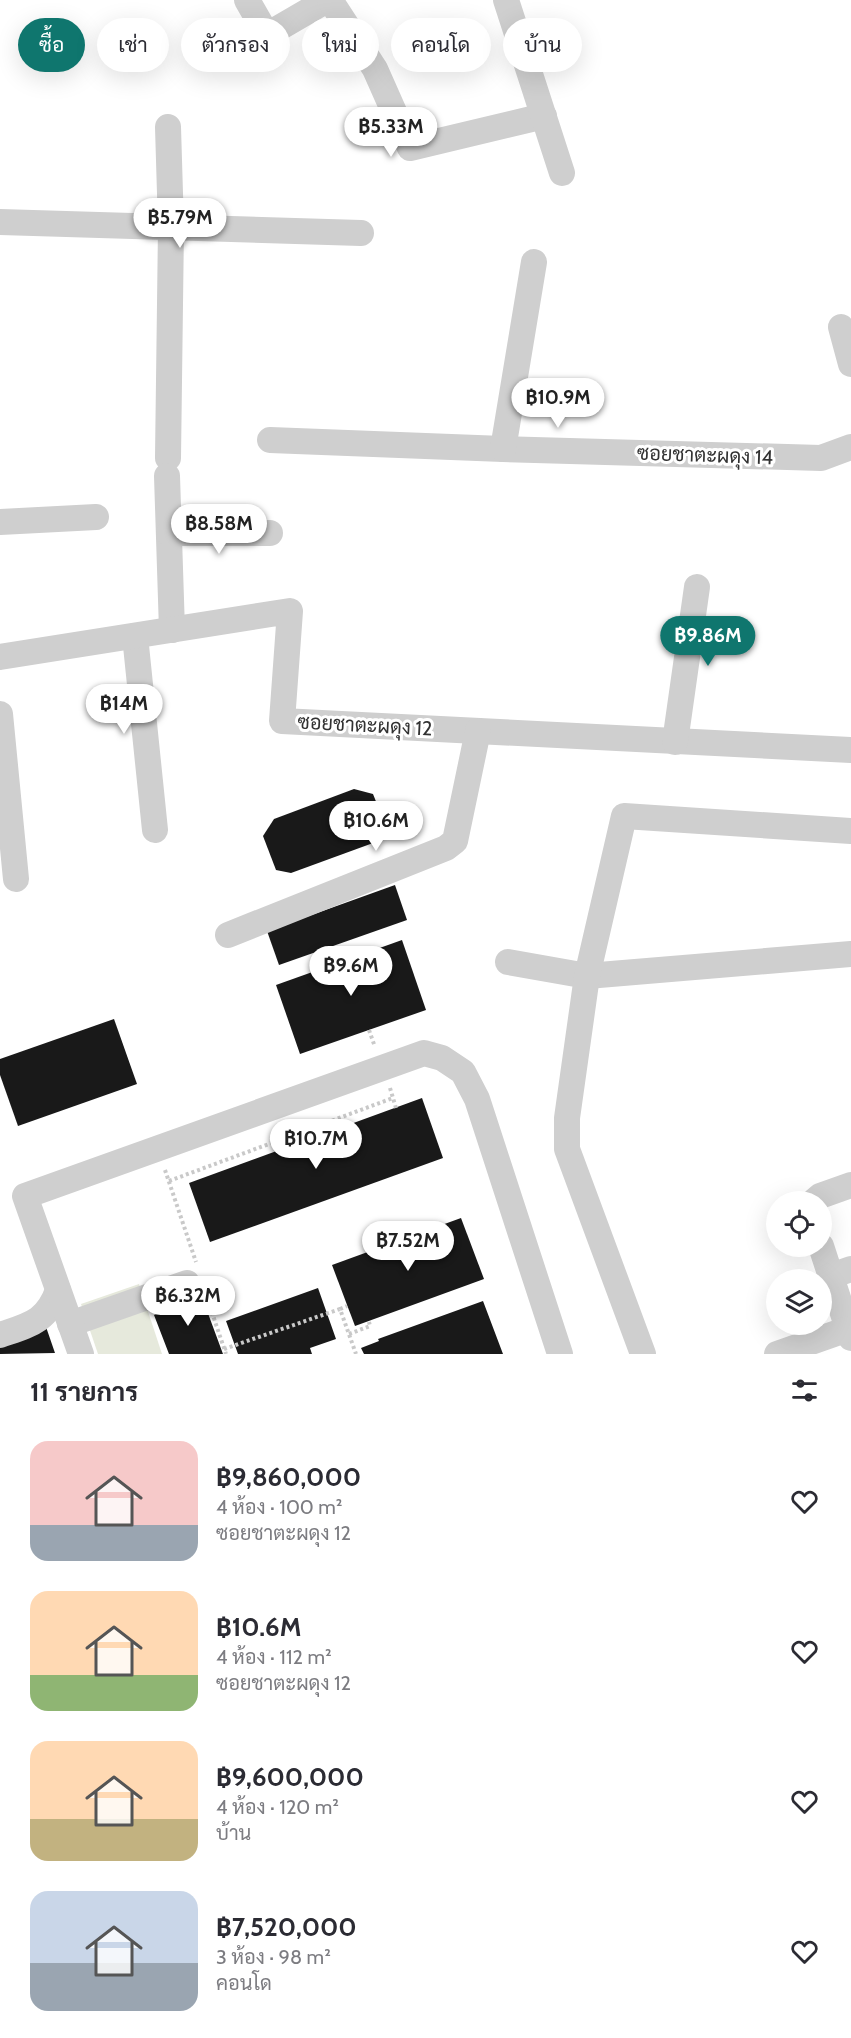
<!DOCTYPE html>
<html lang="th">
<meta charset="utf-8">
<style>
body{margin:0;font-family:Cabin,Sarabun,sans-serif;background:#f2f2f3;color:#2b2b33;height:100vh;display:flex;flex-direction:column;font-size:22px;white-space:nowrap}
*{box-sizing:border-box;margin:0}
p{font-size:20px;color:#7c7c81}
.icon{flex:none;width:33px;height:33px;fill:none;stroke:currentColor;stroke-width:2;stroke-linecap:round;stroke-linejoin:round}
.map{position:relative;height:1354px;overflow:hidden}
.sheet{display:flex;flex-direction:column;background:#fff;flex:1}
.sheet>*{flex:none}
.guide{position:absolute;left:18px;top:18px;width:816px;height:54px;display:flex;gap:12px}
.tools{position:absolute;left:766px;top:1191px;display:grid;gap:12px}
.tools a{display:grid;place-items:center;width:66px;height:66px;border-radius:50%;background:#fff;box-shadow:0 6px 24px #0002;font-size:30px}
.price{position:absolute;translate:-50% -51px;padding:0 14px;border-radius:21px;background:#fff;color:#222;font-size:20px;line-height:39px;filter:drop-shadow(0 2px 3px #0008)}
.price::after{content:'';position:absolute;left:50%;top:36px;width:18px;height:14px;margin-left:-9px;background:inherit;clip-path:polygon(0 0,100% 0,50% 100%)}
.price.selected{background:#0f766e;color:#fff}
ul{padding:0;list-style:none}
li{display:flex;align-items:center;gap:18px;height:150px;padding:0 30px}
li span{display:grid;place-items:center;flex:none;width:168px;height:120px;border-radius:18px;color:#555}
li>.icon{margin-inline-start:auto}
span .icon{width:72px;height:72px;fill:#fffc;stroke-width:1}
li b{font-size:26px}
h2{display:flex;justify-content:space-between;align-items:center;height:72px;padding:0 30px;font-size:26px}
.chip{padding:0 21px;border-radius:27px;background:#fff;box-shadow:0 6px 24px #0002;font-size:21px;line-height:54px}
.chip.selected{background:#0f766e;color:#fff}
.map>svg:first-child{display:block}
.green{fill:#e6e9dc}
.building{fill:#191919}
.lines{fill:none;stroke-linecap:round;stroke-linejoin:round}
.path{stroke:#c9c9c9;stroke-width:4;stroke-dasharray:3 3;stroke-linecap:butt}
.minor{stroke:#cfcfcf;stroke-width:26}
.labels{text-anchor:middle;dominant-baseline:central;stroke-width:6;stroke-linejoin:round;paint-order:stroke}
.street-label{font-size:20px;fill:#323232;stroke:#fff}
</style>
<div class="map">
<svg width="851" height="1354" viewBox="0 0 851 1354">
<rect width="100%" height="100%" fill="#fff"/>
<polygon class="green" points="139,1284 162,1354 98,1354 81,1304"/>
<g class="building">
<polygon points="354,789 373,794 385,824 384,839 291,873 276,870 263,836 274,819"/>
<polygon points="395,885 407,920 279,965 267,931"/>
<polygon points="402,940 426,1010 300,1054 276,985"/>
<polygon points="114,1019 137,1084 18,1126 0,1075 0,1059"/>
<polygon points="422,1098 443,1158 210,1242 189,1183"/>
<polygon points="461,1218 484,1279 355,1326 332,1265"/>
<polygon points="318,1288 336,1339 310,1348 312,1354 238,1354 226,1321"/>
<polygon points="199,1289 223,1354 169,1354 154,1315 170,1309 167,1301"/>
<polygon points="483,1301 503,1354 364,1354 361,1348 379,1341 378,1339"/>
<polygon points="45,1324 55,1353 0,1354 0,1340"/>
</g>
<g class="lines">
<g class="path">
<polyline points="369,1030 375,1047"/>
<polyline points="390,1088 396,1108"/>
<polyline points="165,1170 196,1262"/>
<polyline points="169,1181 393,1098"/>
<polyline points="206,1295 226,1354"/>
<polyline points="340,1309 347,1306"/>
<polyline points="349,1334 370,1326 369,1322"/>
<polyline points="224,1349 340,1309 356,1354"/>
</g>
<g class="minor">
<polyline points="247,0 267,35 327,0"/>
<polyline points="330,0 375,69 410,148 544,116"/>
<polyline points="506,0 562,173"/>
<polyline points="168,127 171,227 168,458"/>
<polyline points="0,222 361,233"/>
<polyline points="841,327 851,364"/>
<polyline points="270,440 503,449 821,458 851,447"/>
<polyline points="503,449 534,262"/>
<polyline points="167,476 172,630"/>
<polyline points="0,522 96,517"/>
<polyline points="169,533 270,533"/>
<polyline points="135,636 155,830"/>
<polyline points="0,657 290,611 282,721 851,750"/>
<polyline points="0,714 16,879"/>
<polyline points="675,742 697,587"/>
<polyline points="228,935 446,848 455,841 478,731"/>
<polyline points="508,962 587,976 851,954"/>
<polyline points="813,1202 820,1196 851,1185"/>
<polyline points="821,1246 851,1338"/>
<polyline points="831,1276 851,1269"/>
<polyline points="70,1324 187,1283"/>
<path d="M0 1335C29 1325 47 1322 58 1290"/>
<polyline points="81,1354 25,1196 424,1053 442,1058 463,1072 477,1099 560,1354"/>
<polyline points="643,1354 567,1149 567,1118 587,976 624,816 851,831"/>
<polyline points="777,1354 848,1329"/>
</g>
</g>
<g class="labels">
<g class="street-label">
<text transform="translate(705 455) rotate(2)">ซอยชาตะผดุง 14</text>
<text transform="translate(365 725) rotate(3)">ซอยชาตะผดุง 12</text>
</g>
</g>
</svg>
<div class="tools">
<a><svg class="icon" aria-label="locate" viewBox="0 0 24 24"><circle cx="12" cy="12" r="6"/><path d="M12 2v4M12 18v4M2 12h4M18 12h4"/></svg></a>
<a><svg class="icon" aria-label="layers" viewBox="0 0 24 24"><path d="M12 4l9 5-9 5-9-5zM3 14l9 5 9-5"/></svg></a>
</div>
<b class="price" style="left:391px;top:158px">฿5.33M</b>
<b class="price" style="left:180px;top:249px">฿5.79M</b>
<b class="price" style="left:558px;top:429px">฿10.9M</b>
<b class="price" style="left:219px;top:555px">฿8.58M</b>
<b class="price selected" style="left:708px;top:667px">฿9.86M</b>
<b class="price" style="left:124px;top:735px">฿14M</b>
<b class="price" style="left:376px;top:852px">฿10.6M</b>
<b class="price" style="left:351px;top:997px">฿9.6M</b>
<b class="price" style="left:316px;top:1170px">฿10.7M</b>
<b class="price" style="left:408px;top:1272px">฿7.52M</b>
<b class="price" style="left:188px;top:1327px">฿6.32M</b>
<div class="guide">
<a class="chip selected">ซื้อ</a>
<a class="chip">เช่า</a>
<a class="chip">ตัวกรอง</a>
<a class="chip">ใหม่</a>
<a class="chip">คอนโด</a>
<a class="chip">บ้าน</a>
</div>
</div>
<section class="sheet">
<h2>11 รายการ<svg class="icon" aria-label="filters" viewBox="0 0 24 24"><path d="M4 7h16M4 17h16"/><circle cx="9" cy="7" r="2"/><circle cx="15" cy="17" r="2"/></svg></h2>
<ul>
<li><span style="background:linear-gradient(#f6c9c9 70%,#9aa5b1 0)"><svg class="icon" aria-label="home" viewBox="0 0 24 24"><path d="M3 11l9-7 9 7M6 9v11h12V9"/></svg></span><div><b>฿9,860,000</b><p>4 ห้อง · 100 m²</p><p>ซอยชาตะผดุง 12</p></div><svg class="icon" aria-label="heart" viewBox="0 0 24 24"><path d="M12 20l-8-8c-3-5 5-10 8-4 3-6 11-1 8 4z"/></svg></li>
<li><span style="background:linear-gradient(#ffd9b3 70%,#8fb573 0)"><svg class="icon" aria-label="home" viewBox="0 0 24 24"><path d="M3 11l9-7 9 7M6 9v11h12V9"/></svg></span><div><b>฿10.6M</b><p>4 ห้อง · 112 m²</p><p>ซอยชาตะผดุง 12</p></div><svg class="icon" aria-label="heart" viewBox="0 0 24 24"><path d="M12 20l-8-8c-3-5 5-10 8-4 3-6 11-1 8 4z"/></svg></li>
<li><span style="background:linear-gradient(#ffd9b3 65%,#c2b280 0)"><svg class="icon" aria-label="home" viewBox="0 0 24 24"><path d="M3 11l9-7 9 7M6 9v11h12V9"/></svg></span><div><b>฿9,600,000</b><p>4 ห้อง · 120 m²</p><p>บ้าน</p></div><svg class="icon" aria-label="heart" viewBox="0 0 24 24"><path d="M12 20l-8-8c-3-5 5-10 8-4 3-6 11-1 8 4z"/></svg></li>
<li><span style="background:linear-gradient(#c9d6e8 60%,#9aa5b1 0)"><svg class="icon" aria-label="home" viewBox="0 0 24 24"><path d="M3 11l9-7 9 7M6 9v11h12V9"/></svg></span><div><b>฿7,520,000</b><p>3 ห้อง · 98 m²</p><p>คอนโด</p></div><svg class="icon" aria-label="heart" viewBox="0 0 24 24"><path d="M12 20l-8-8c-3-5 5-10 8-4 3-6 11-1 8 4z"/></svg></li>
</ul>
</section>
